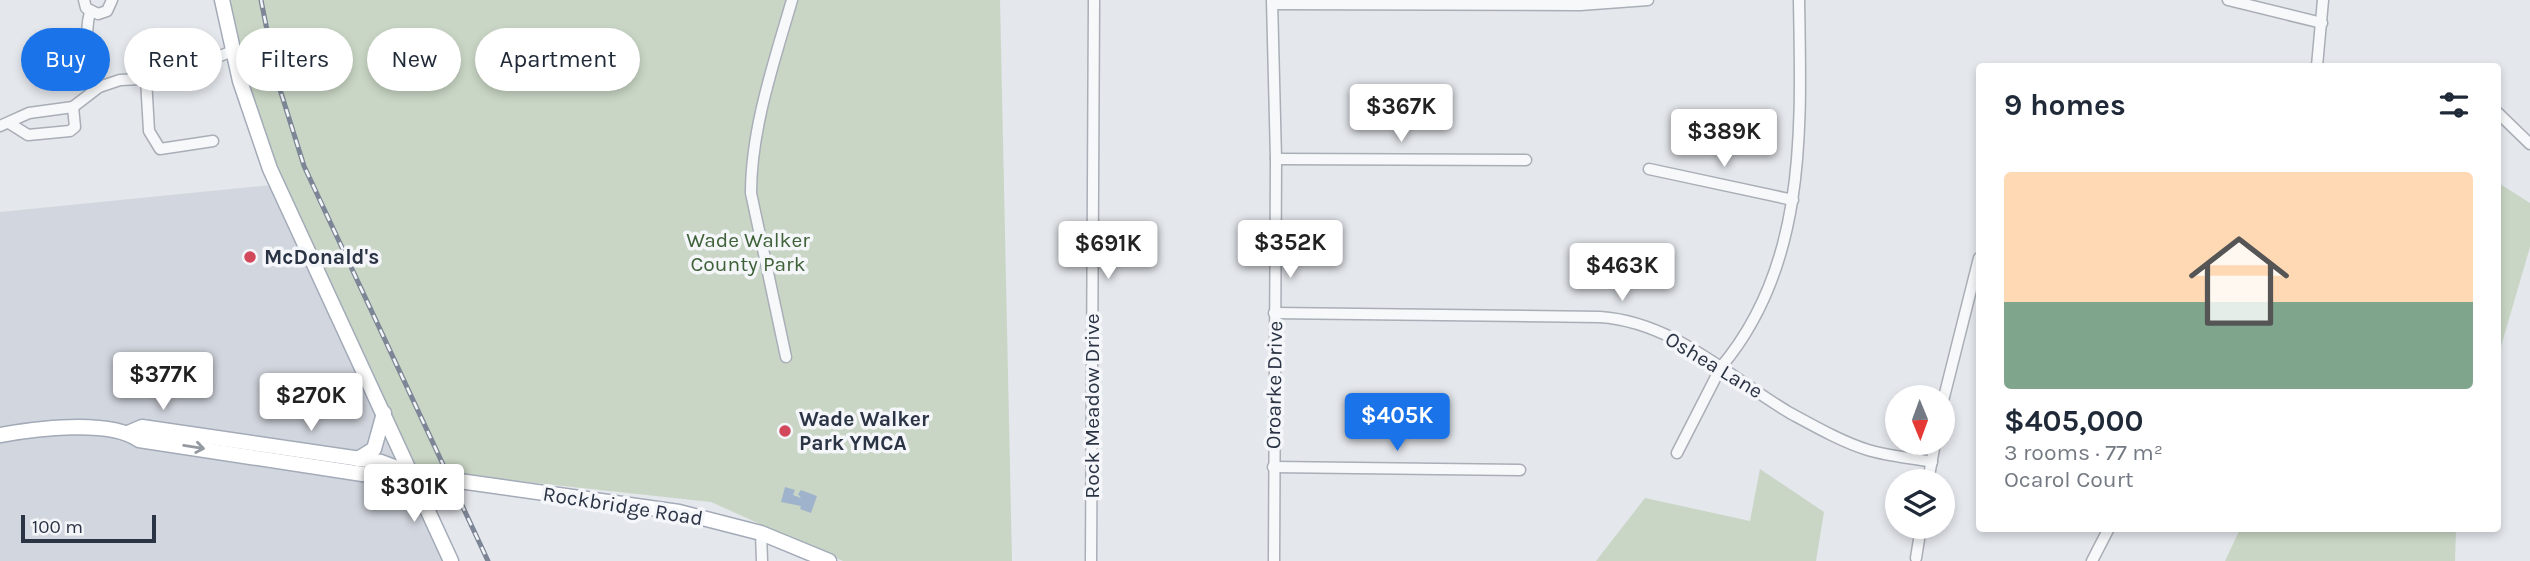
<!DOCTYPE html>
<meta charset="utf-8">
<style>
body{margin:0;font-family:Karla,sans-serif;background:#f6f6f7;color:#1f2937;height:100vh;display:flex;flex-direction:column;font-size:26px;white-space:nowrap}
*{box-sizing:border-box;margin:0}
p{font-size:23px;color:#747a83}
.icon{flex:none;width:38px;height:38px;fill:none;stroke:currentColor;stroke-width:2;stroke-linecap:round;stroke-linejoin:round}
.map{position:relative;flex:1;overflow:hidden}
.side{position:absolute;left:1976px;top:63px;width:525px;height:469px;display:flex;flex-direction:column;background:#fff;border-radius:7px;box-shadow:0 4px 10px #0003}
.side>*{flex:none}
.banner{position:absolute;left:21px;top:28px;width:665px;height:63px;display:flex;gap:14px}
.needle{width:46px;rotate:179deg}
.controls{position:absolute;left:1885px;top:385px;display:grid;gap:14px}
.controls a{display:grid;place-items:center;width:70px;height:70px;border-radius:50%;background:#fff;box-shadow:0 4px 10px #0003;font-size:35px}
.scale{position:absolute;left:21px;bottom:18px;width:135px;box-sizing:border-box;padding-left:7px;border:4px solid #2b3445;border-top:0;font-size:19px;line-height:24px;white-space:nowrap;color:#2b3445;-webkit-text-stroke:5px #f4f6f9;paint-order:stroke}
.price{position:absolute;translate:-50% -60px;padding:0 16px;border-radius:7px;background:#fff;color:#222;font-size:23px;line-height:46px;filter:drop-shadow(0 2px 4px #0008)}
.price::after{content:'';position:absolute;left:50%;top:42px;width:21px;height:16px;margin-left:-10px;background:inherit;clip-path:polygon(0 0,100% 0,50% 100%)}
.price.on{background:#1a73e8;color:#fff}
ul{padding:0;list-style:none}
li{display:grid;align-content:center;gap:14px;height:371px;padding:0 28px}
li span{display:grid;place-items:center;height:217px;border-radius:7px;color:#555}
li>.icon{margin-inline-start:auto}
span .icon{width:126px;height:126px;fill:#fffc;stroke-width:1}
li b{font-size:30px}
h2{display:flex;justify-content:space-between;align-items:center;height:84px;padding:0 28px;font-size:30px}
.chip{padding:0 24px;border-radius:32px;background:#fff;box-shadow:0 4px 10px #0003;font-size:24px;line-height:63px}
.chip.on{background:#1a73e8;color:#fff}
.map>svg:first-child{display:block}
.built{fill:#d2d6de}
.green{fill:#c9d6c5}
.water{fill:#9fb4cc}
.lines{fill:none;stroke-linecap:round;stroke-linejoin:round}
.minor-casing{stroke:#a9aeb7;stroke-width:13}
.major-casing{stroke:#a3abb8;stroke-width:17}
.minor{stroke:#f7f8fa;stroke-width:10}
.major{stroke:#fff;stroke-width:14}
.rail-casing{stroke:#7d8696;stroke-width:5}
.rail{stroke:#f4f6f9;stroke-width:2.5;stroke-dasharray:8;stroke-linecap:butt}
.oneway{stroke:#959aa2}
.poi-dot{fill:#d1495b;stroke:#f4f6f9;stroke-width:2.5}
.labels{text-anchor:middle;dominant-baseline:central;stroke-width:7;stroke-linejoin:round;paint-order:stroke}
.park-label{font-size:21px;fill:#3f6138;stroke:#f4f6f9}
.poi-label{font-size:21px;font-weight:bold;fill:#2b3445;stroke:#f4f6f9;text-anchor:start}
.street-label{font-size:21px;fill:#2b3445;stroke:#f4f6f9}
</style>
<div class="map">
<svg width="2530" height="561" viewBox="0 0 2530 561">
<rect width="100%" height="100%" fill="#e4e7ec"/>
<polygon class="built" points="282,184 449,561 0,561 0,212"/>
<g class="green">
<polygon points="216,0 1000,0 1012,561 843,561 711,502 415,470 282,184 220,26"/>
<polygon points="2497,182 2530,203 2530,247 2497,360"/>
<polygon points="1760,469 1824,512 1816,561 1596,561 1645,498 1750,521"/>
<polygon points="2240,529 2456,529 2455,561 2225,561"/>
</g>
<polygon class="water" points="785,487 795,490 793,495 801,498 798,494 801,490 817,496 811,513 800,509 801,506 781,502"/>
<g class="lines">
<g class="minor-casing">
<g id="minor">
<polyline points="84,0 86,8 98,14 107,11 112,0"/>
<polyline points="1272,0 1276,159 1274,561"/>
<polyline points="2228,0 2322,23"/>
<polyline points="1273,4 1580,5 1648,0"/>
<path d="M90 12C84 34 88 67 99 87"/>
<polyline points="156,35 161,78"/>
<polyline points="2317,66 2323,0"/>
<polyline points="146,79 149,131 160,149 213,141"/>
<polyline points="2497,112 2530,144"/>
<polyline points="9,123 28,135 70,131 75,127 73,107"/>
<polyline points="0,126 29,113 73,107 99,87 120,80 161,78 233,51"/>
<polyline points="1276,159 1526,160"/>
<polyline points="1649,169 1793,200"/>
<path d="M1274 313 1600 317C1674 322 1729 377 1790 413 1814 426 1842 442 1868 450 1888 456 1911 458 1932 462"/>
<path d="M786 357 751 193C751 129 774 62 792 0"/>
<polyline points="1942,405 1979,258"/>
<path d="M1677 453 1721 367C1808 264 1801 126 1799 0"/>
<polyline points="1273,467 1520,470"/>
<polyline points="1928,481 1935,443"/>
<polyline points="761,533 762,561"/>
<polyline points="1916,558 1921,527"/>
<polyline points="1091,561 1094,0"/>
<polyline points="2092,561 2109,528"/>
</g>
</g>
<g class="major-casing">
<g id="major">
<polyline points="222,0 240,81 270,169 451,561"/>
<polyline points="128,433 142,427 381,462 410,473 452,480 679,512 761,533 829,561"/>
<path d="M0 435C35 429 109 419 139 440L382 477 409 473"/>
<polyline points="358,459 374,449 384,413"/>
</g>
</g>
<use href="#minor" class="minor"/>
<use href="#major" class="major"/>
<g class="rail-casing">
<polyline id="rail" points="261,0 277,80 304,166 488,561"/>
</g>
<use href="#rail" class="rail"/>
</g>
<defs><path id="oneway-shaft" d="M-6 0H5M1.5-3L5.5 0L1.5 3" fill="none" stroke-width="1.6" stroke-linecap="round" stroke-linejoin="round" transform="scale(1.75)"/></defs>
<use class="oneway" href="#oneway-shaft" transform="translate(194 447) rotate(9)"/>
<g class="poi-dot">
<circle cx="250" cy="257" r="7"/>
<circle cx="785" cy="431" r="7"/>
</g>
<g class="labels">
<g class="park-label">
<text x="748" y="240">Wade Walker<tspan x="748" dy="24">County Park</tspan></text>
</g>
<g class="poi-label">
<text x="264" y="257">McDonald's</text>
<text x="799" y="419">Wade Walker<tspan x="799" dy="24">Park YMCA</tspan></text>
</g>
<g class="street-label">
<text transform="translate(1714 365) rotate(31)">Oshea Lane</text>
<text transform="translate(1274 385) rotate(-89)">Oroarke Drive</text>
<text transform="translate(1092 406) rotate(-90)">Rock Meadow Drive</text>
<text transform="translate(623 506) rotate(9)">Rockbridge Road</text>
</g>
</g>
</svg>
<div class="controls">
<a><svg class="needle" viewBox="-14 -14 28 28"><path d="M0-13l5 13h-10z" fill="#e53935"/><path d="M0 13l5-13h-10z" fill="#747a83"/></svg></a>
<a><svg class="icon" aria-label="layers" viewBox="0 0 24 24"><path d="M12 4l9 5-9 5-9-5zM3 14l9 5 9-5"/></svg></a>
</div>
<div class="scale">100 m</div>
<b class="price" style="left:1401px;top:144px">$367K</b>
<b class="price" style="left:1724px;top:169px">$389K</b>
<b class="price" style="left:1290px;top:280px">$352K</b>
<b class="price" style="left:1108px;top:281px">$691K</b>
<b class="price" style="left:1622px;top:303px">$463K</b>
<b class="price" style="left:163px;top:412px">$377K</b>
<b class="price" style="left:311px;top:433px">$270K</b>
<b class="price on" style="left:1397px;top:453px">$405K</b>
<b class="price" style="left:414px;top:524px">$301K</b>
<div class="banner">
<a class="chip on">Buy</a>
<a class="chip">Rent</a>
<a class="chip">Filters</a>
<a class="chip">New</a>
<a class="chip">Apartment</a>
</div>
<section class="side">
<h2>9 homes<svg class="icon" aria-label="filters" viewBox="0 0 24 24"><path d="M4 7h16M4 17h16"/><circle cx="9" cy="7" r="2"/><circle cx="15" cy="17" r="2"/></svg></h2>
<ul>
<li><span style="background:linear-gradient(#ffd9b3 60%,#7fa58c 0)"><svg class="icon" aria-label="home" viewBox="0 0 24 24"><path d="M3 11l9-7 9 7M6 9v11h12V9"/></svg></span><div><b>$405,000</b><p>3 rooms · 77 m²</p><p>Ocarol Court</p></div></li>
</ul>
</section>
</div>
